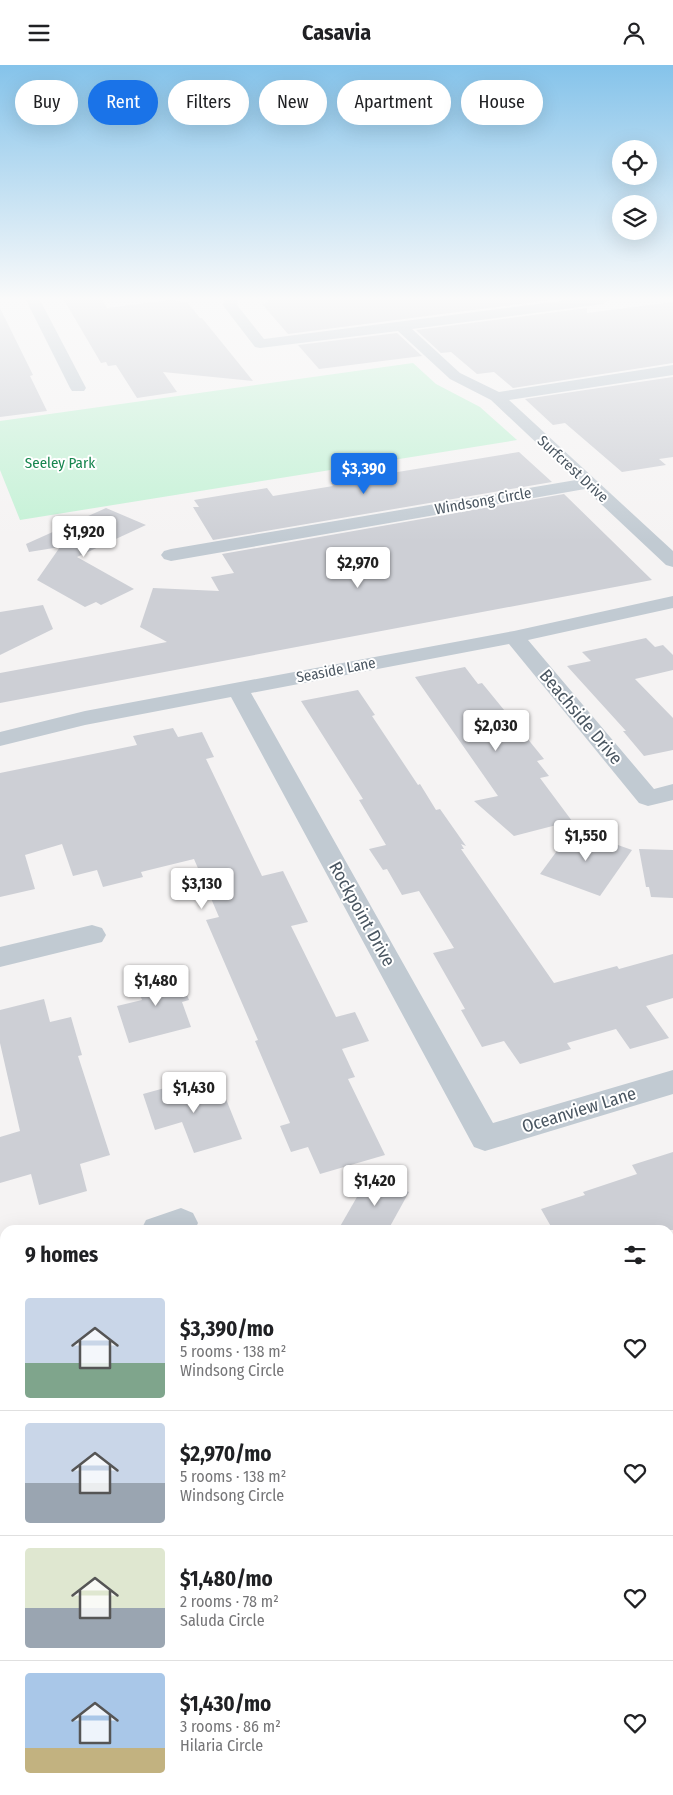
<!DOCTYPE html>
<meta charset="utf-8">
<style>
body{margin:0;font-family:"Fira Sans Condensed",sans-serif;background:#f6f6f6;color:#202124;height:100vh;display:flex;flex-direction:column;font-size:19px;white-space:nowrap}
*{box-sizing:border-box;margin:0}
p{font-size:16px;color:#757577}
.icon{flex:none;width:28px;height:28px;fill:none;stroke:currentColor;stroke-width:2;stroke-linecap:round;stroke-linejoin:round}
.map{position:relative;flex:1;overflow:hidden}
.panel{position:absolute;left:0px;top:1160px;width:674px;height:570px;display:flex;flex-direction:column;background:#fff;border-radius:15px 15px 0 0;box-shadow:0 5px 20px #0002}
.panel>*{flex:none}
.hud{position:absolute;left:15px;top:15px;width:644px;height:45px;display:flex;gap:10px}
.controls{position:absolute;left:612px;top:75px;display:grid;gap:10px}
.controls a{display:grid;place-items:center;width:45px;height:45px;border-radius:50%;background:#fff;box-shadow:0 5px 20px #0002;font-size:25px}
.price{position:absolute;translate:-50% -42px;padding:0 11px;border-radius:5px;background:#fff;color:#222;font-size:16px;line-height:32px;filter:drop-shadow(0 1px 2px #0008)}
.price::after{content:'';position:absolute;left:50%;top:30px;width:15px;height:11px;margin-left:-8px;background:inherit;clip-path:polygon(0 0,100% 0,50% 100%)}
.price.on{background:#1a73e8;color:#fff}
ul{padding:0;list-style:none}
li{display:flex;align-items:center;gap:15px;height:125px;padding:0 25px}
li+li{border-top:1px solid #e0e0e0}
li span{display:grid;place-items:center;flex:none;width:140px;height:100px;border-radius:5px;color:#555}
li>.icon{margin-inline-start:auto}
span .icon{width:60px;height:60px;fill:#fffc;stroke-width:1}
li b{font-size:21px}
h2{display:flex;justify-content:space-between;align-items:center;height:60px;padding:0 25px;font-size:21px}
.chip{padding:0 18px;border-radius:22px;background:#fff;box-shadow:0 5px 20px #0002;font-size:18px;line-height:45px}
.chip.on{background:#1a73e8;color:#fff}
header{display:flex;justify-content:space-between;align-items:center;height:65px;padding:0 25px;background:#fff;font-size:22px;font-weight:700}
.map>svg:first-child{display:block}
.green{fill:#c3f1d5}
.building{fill:#cdcfd5}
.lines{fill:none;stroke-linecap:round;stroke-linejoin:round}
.street{fill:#c1cad2;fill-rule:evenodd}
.secondary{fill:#c1cbd6;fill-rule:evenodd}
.labels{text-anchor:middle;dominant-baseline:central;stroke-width:4;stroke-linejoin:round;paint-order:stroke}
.far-park-label{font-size:15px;fill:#17864f;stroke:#fff}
.far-street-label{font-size:15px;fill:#4a5661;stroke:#fff}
.street-label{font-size:18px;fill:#4a5661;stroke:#fff}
</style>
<header><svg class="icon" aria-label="menu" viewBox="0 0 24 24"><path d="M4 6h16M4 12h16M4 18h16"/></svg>Casavia<svg class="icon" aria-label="person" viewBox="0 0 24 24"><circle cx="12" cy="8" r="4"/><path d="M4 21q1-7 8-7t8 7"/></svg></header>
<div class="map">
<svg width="673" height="1730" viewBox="0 0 673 1730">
<rect width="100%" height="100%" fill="#f5f3f3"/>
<polygon class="green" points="413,298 436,319 480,342 517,375 20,455 0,405 0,356"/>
<g class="building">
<polygon points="64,235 102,235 107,243 170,235 187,237 200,253 202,253 253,316 163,307 177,327 137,333 116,300 108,301 106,297 101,298"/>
<polygon points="267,235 551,235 288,269 262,239 269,238"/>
<polygon points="673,237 673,298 513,323 494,307 477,309 451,287 441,288 416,265 587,243 587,248"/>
<polygon points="0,243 33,310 30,311 47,346 0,352"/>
<polygon points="397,268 422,291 319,304 298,280"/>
<polygon points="673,312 673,392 659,394 666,400 622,407 565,358 553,360 525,334"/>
<polygon points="519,387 552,417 213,475 193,442 199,442 194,435 267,423 273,431 333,421 331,418"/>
<polygon points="564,429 652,515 0,638 0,608 167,577 140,562 153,523 219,526 211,512 234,508 222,489"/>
<polygon points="106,443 146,460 77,492 134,524 101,540 96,537 85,542 37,515 60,482 29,487 26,479"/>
<polygon points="43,540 53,564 0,590 0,547"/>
<polygon points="646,573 655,582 663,580 673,590 673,605 635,614 673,653 673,685 644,691 623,666 626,666 567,601 591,596 582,587"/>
<polygon points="465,602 478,619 482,618 544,694 537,696 549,711 540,713 572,756 514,771 474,736 498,731 415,612"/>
<polygon points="358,625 375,650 372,651 418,720 420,719 436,745 440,744 466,781 461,779 464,784 461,784 554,918 617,901 619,904 673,889 673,933 646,941 669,973 630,984 616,964 567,978 571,984 520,999 504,976 482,982 461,945 465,944 433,888 454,883 419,826 402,830 387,804 383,805 369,784 386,780 359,735 363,734 301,636"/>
<polygon points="173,663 178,672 202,667 214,692 206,694 262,811 283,806 308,857 291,861 336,952 355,947 369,976 342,984 355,1012 348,1014 385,1090 320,1109 308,1082 291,1087 280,1061 290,1058 255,976 258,975 206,855 219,852 194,794 141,807 143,812 103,822 97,805 73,811 62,779 25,790 35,824 0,832 0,708 137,680 133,671"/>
<polygon points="573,764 632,785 600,831 540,809"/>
<polygon points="639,784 673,785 673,833 651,832 649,822 646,822"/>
<polygon points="177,903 189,935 182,937 191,962 129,978 117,941 142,935 135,914"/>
<polygon points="44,934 50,957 71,952 82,990 78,991 110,1090 80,1099 87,1126 39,1140 31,1109 0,1118 0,1072 20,1066 0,978 0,945"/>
<polygon points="208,1011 217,1036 226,1034 242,1074 194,1088 182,1057 155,1065 143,1029"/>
<polygon points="673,1087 673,1165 553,1165 541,1144 585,1130 583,1127 637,1109 632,1100"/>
<polygon points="369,1111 409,1127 388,1165 338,1165"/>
</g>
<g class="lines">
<g class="street">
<polygon points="26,235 40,235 86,323 84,326 72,326 70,323"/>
<polygon points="224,235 238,235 237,240 264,274 568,235 610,235 603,239 412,264 460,308 499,327 673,300 673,310 509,335 673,486 673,502 666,500 585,424 171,496 164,494 161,490 164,486 171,484 576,415 491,335 450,314 398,266 260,283 255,282 225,243 223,240"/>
<polygon points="673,531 673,543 528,575 654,724 673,719 673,735 648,741 639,738 509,579 251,628 493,1058 673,1005 673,1029 485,1086 474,1082 231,632 85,660 0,681 0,667 85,646 514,566"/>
<polygon points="92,860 102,863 106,870 102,877 0,902 0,882"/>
<polygon points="181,1143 193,1148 198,1158 195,1165 141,1165 146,1155"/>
<polygon points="5,1194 5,1226 0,1228 0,1196"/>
<polygon points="155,1725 201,1725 203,1730 157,1730"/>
</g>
<g class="secondary">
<polygon points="673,1280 673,1314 669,1315 669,1281"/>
<polygon points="5,1515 5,1557 0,1559 0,1517"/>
</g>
</g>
<linearGradient id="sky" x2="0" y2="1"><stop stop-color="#85c3ea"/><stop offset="0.49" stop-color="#fafafa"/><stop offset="1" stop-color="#fafafa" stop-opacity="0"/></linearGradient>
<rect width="673" height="477" fill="url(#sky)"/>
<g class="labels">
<g class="far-park-label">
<text x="60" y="398">Seeley Park</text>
</g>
<g class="far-street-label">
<text transform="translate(573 404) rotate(43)">Surfcrest Drive</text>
<text transform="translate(483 436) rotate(-10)">Windsong Circle</text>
<text transform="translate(336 605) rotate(-11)">Seaside Lane</text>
</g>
<g class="street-label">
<text transform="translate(581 652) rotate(50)">Beachside Drive</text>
<text transform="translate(362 849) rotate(61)">Rockpoint Drive</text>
<text transform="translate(579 1045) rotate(-17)">Oceanview Lane</text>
</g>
</g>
</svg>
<div class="controls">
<a><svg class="icon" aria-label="locate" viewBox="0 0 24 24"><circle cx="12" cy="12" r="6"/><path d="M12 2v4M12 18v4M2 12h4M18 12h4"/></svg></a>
<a><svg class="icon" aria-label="layers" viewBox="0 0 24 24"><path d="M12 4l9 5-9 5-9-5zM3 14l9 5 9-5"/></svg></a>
</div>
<b class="price on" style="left:364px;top:430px">$3,390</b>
<b class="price" style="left:84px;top:493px">$1,920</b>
<b class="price" style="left:358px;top:524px">$2,970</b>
<b class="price" style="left:496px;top:687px">$2,030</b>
<b class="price" style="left:586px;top:797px">$1,550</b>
<b class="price" style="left:202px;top:845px">$3,130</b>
<b class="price" style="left:156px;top:942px">$1,480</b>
<b class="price" style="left:194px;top:1049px">$1,430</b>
<b class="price" style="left:375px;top:1142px">$1,420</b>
<div class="hud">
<a class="chip">Buy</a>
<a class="chip on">Rent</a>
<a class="chip">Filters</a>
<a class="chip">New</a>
<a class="chip">Apartment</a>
<a class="chip">House</a>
</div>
<section class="panel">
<h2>9 homes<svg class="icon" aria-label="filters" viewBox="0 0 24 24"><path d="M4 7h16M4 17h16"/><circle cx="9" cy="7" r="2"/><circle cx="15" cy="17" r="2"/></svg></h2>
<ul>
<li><span style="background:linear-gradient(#c9d6e8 65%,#7fa58c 0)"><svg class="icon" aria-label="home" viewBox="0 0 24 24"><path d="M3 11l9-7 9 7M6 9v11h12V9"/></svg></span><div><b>$3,390/mo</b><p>5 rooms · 138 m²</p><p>Windsong Circle</p></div><svg class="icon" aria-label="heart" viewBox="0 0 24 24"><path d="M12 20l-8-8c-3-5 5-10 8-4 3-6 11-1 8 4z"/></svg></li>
<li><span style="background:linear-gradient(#c9d6e8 60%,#9aa5b1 0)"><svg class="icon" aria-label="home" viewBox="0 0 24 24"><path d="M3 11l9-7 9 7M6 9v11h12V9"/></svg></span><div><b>$2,970/mo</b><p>5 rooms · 138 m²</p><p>Windsong Circle</p></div><svg class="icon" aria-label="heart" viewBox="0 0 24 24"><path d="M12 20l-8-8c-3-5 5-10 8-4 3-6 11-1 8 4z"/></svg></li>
<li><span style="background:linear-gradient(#dfe7d0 60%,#9aa5b1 0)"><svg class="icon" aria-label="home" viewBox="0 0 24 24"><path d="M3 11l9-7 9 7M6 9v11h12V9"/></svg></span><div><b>$1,480/mo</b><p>2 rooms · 78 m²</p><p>Saluda Circle</p></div><svg class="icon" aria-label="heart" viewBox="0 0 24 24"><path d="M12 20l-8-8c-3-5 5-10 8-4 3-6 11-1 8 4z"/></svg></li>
<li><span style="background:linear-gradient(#a9c7e8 75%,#c2b280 0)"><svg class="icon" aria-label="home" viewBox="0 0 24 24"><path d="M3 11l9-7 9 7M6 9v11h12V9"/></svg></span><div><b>$1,430/mo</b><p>3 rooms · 86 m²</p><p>Hilaria Circle</p></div><svg class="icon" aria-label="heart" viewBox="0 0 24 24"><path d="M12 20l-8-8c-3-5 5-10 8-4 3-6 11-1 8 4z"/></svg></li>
</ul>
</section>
</div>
